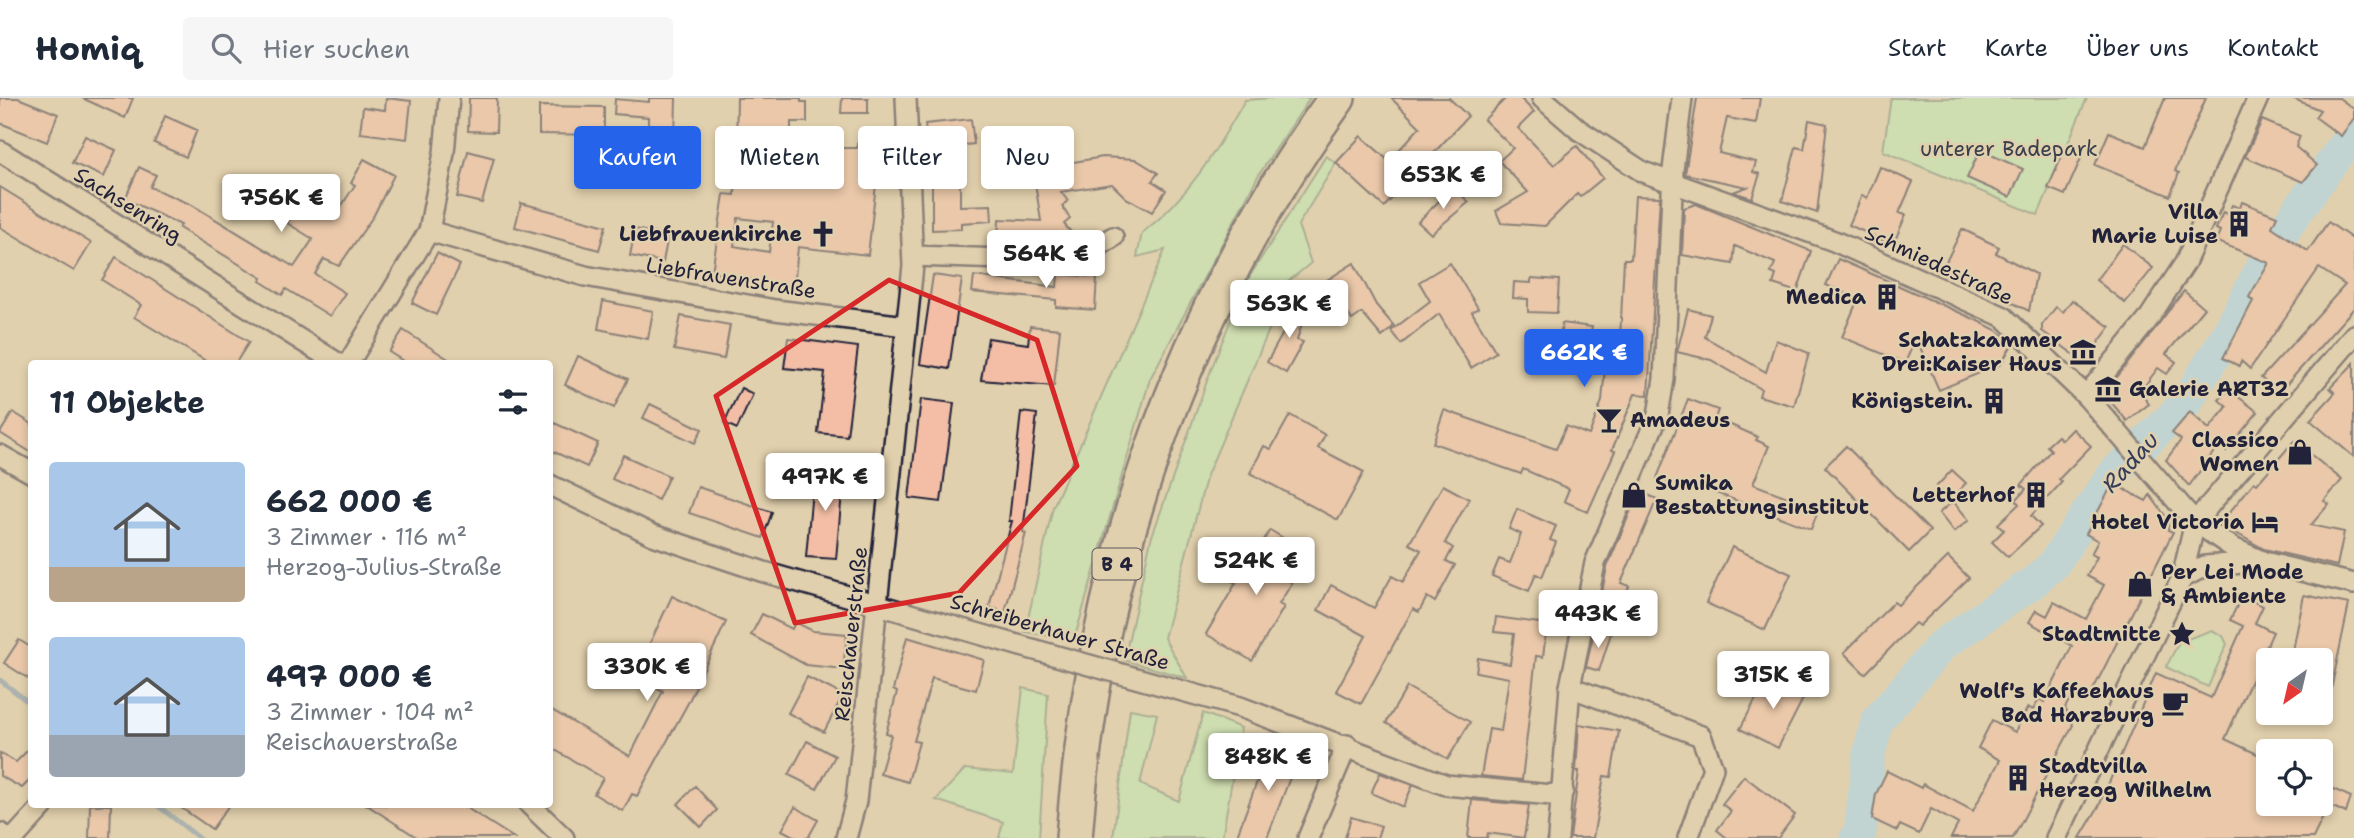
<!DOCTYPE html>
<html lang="de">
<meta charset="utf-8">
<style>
body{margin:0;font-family:"Shantell Sans",sans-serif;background:#f6f6f7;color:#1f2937;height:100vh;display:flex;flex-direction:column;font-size:26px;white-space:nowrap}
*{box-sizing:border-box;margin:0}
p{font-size:23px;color:#747a83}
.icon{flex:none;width:38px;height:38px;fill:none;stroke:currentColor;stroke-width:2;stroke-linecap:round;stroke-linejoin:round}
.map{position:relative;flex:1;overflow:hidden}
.side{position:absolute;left:28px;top:262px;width:525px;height:448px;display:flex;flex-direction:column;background:#fff;border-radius:7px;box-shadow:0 4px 10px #0003}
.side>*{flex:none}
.banner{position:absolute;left:574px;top:28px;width:665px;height:63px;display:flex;gap:14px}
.needle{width:46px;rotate:214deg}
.tools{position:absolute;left:2256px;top:550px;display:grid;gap:14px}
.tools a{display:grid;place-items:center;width:77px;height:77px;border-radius:7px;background:#fff;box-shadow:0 4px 10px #0003;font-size:35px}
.price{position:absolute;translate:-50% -60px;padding:0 16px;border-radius:7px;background:#fff;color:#222;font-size:23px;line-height:46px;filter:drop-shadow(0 2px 4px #0008)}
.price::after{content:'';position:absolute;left:50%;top:42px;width:21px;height:16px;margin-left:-10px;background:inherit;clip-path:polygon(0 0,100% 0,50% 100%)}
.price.current{background:#2563eb;color:#fff}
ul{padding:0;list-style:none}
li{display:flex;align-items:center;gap:21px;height:175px;padding:0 21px}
li span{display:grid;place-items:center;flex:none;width:196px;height:140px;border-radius:7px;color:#555}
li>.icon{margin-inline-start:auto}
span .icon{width:84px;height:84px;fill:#fffc;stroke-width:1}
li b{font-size:30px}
h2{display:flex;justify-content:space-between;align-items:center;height:84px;padding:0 21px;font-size:30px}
.pill{padding:0 24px;border-radius:7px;background:#fff;box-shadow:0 4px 10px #0003;font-size:24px;line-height:63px}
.pill.current{background:#2563eb;color:#fff}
header{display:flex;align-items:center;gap:42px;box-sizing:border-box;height:98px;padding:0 35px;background:#fff;border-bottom:2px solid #e0e1e3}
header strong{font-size:33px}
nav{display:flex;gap:38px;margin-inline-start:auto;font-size:24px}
.search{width:490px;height:63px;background:#f6f6f7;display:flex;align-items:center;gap:18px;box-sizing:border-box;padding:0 24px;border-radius:7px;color:#747a83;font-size:26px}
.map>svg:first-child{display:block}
.green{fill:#b5efb4;stroke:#6c8878;stroke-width:2}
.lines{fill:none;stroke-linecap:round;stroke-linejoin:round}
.stream{stroke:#6b90af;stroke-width:5}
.river{stroke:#9bd9fd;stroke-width:33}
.building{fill:#f3bea5;stroke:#22223b;stroke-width:2;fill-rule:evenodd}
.street-casing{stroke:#22223b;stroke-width:24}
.secondary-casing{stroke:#22223b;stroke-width:32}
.highway-casing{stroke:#22223b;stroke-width:40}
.street{stroke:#e1d0ad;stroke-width:19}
.secondary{stroke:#e1d0ad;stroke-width:26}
.highway{stroke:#e1d0ad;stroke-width:35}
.street-bridge-casing{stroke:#22223b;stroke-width:24;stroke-linecap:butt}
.street-bridge{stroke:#e1d0ad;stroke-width:19}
.marked{fill:none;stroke:#d62828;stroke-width:5;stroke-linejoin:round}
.labels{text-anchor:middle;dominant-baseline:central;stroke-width:5;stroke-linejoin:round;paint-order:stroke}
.shield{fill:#e1d0ad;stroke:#5b565d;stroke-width:2}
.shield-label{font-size:19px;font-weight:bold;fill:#22223b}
.park-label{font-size:21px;fill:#38414d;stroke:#e1d0ad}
.street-label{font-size:21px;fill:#22223b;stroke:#e1d0ad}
.poi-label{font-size:21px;font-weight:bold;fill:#22223b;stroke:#e1d0ad;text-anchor:end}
.water-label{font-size:23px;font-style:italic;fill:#343d58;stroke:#e1d0ad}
</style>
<header>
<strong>Homiq</strong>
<div class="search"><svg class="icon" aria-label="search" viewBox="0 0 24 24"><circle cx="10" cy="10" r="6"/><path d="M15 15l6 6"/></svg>Hier suchen</div>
<nav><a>Start</a><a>Karte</a><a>Über uns</a><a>Kontakt</a></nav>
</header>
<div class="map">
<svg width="2354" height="740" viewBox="0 0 2354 740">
<rect width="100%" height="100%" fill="#e1d0ad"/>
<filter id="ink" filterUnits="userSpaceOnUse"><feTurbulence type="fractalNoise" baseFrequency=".0143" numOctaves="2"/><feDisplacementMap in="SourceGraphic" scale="14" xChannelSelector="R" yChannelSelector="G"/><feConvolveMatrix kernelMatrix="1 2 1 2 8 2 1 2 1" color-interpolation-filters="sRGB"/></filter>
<g filter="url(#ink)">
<g class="green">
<path d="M1273 0H1310L1258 78 1150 281 1074 542 1025 534 1053 409 1165 152 1137 159 1142 135C1189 99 1216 53 1245 2Z"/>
<polygon points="1891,0 2087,0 2038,117 1883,53"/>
<polygon points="1326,58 1336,65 1298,127 1311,165 1274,195 1272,225 1207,377 1164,540 1187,580 1124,562 1151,441 1212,269 1246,184"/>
<polygon points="2212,532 2223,538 2227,546 2208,589 2166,569 2179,544"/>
<polygon points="1023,590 1048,596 1039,740 999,740 1003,724 936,702 965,671 1013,676"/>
<polygon points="1130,611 1157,616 1140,686 1179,703 1203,615 1241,630 1222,740 1113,740"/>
</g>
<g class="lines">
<g class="stream">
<polyline points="0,582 32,607"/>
<polyline points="157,707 199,740"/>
</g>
<polyline class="river" points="1856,740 1860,735 1869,657 1877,623 1942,547 2035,483 2053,467 2114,375 2185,306 2229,234 2272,149 2354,33"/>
</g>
<g class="building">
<polygon points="0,0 18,0 58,16 47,44 0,25"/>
<polygon points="82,0 133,0 125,20"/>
<polygon points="386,0 411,3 407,41 360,35 363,9 385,12"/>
<polygon points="469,0 497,0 496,34 468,33"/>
<polygon points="649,0 676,0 675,40 648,40 648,19 614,16 615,1 649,4"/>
<path d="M737 0H801V4H807V24H791V34H775L771 80 837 88V50H857V45L884 44 885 69H878L868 157 798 149 794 190 712 174 724 96 735 97ZM738 120 773 124 769 154 734 148Z"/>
<polygon points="842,0 868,0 868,15 841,15"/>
<polygon points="1391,0 1449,0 1468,18 1384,109 1336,65 1361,38 1389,63 1420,29"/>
<polygon points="1506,0 1520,0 1534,14 1518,30 1554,67 1577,48 1603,80 1580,99 1577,96 1545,128 1501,125 1496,113 1528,94 1499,63 1513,50 1484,22"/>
<polygon points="1697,0 1760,0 1756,25 1727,20 1719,55 1756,64 1753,74 1760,76 1752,100 1733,94 1747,89 1685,76"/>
<polygon points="2165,0 2206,0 2175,73 2179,75 2170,98 2095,67 2109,34 2145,49"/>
<polygon points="2292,0 2339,0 2354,11 2354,20 2341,38 2315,19 2320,12"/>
<polygon points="539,8 604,9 604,37 539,36"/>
<polygon points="165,18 197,32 186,59 154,45"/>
<polygon points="971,21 974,46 928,51 925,26"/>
<polygon points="1809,22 1827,26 1817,115 1782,103 1796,49 1804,51"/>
<polygon points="2262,22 2300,38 2296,49 2317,67 2303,84 2245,59"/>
<polygon points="85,38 116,52 104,79 72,65"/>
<polygon points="2065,51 2082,58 2065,97 2048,90"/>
<polygon points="1980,52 2023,71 2010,99 1967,80"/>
<polygon points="468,53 494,60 482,105 457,99"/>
<polygon points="1053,56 1062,66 1103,59 1135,61 1158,75 1152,83 1166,92 1152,114 1126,100 1112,86 1061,94 1068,103 1062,108 1070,121 1064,126 1077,141 1044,145 998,142 999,121 1041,123 1031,59"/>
<polygon points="364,61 394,77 374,117 339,168 324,161 315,176 345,195 330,218 286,191 282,197 260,183 262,180 179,130 181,127 125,101 139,69 156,77 150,89 192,107 294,169 313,141 287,125 301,102 333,121 355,87 351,85"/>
<polygon points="1880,69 1913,84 1899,115 1906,117 1893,147 1849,127 1862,97 1867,100"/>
<polygon points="932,86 960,86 960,108 991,107 992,123 961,125 961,131 932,132"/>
<polygon points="0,89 91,145 74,173 0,129"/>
<polygon points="1453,89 1469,104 1431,136 1418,124"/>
<polygon points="1635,98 1660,99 1648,297 1635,296 1612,352 1615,353 1588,414 1564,403 1569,391 1523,371 1521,376 1433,345 1444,312 1556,351 1566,328 1589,337 1602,303 1606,259 1619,260 1624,161 1631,161"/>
<polygon points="2242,104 2277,118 2272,129 2308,153 2328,124 2354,142 2354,210 2279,295 2261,280 2345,187 2319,170 2250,271 2241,263 2239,268 2223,260 2253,203 2249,199 2269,165 2216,143 2220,133 2216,131 2223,114 2228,116 2232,107 2240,110"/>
<polygon points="521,105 606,128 599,152 515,129"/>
<polygon points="1696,106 1811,153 1797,194 1773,186 1776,177 1771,175 1775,165 1735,148 1733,166 1682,157 1684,110"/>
<polygon points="635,131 668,138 663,164 630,158"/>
<polygon points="1962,131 1999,149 1996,155 2036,176 2029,213 1943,170"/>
<polygon points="2123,146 2153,170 2125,205 2096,182"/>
<polygon points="437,155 460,167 436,217 412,205"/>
<polygon points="116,159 249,244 235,266 211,266 134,219 141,207 102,182"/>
<polygon points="1838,161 1974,221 1998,233 2013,245 2001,266 1939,292 1916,240 1905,265 1842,239 1858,201 1826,187"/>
<polygon points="1354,165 1376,207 1394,228 1382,239 1362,215 1352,222 1327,182"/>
<polygon points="1450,165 1478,210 1472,214 1496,254 1471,270 1439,216 1401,246 1391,233 1430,203 1419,184"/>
<polygon points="1058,176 1097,179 1095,212 1056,209 1056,202 972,194 974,178 1057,189"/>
<polygon points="933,177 962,181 949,271 920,266"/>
<polygon points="1531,180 1559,182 1557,215 1528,214 1528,201 1513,200 1514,184 1531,185"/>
<polygon points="2184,193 2204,210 2166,256 2176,264 2167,276 2158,270 2140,294 2149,306 2127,323 2104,296"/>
<polygon points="1303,199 1309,202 1297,242 1303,244 1286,275 1267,264"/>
<polygon points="2072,202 2110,229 2084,264 2042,233 2042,227 2056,209 2063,214"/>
<polygon points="603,203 653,213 648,241 598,231"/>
<polygon points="1688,211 1711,217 1705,239 1766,274 1776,242 1809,255 1794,308 1759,298 1761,291 1711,262 1677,254"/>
<polygon points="681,218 730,227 724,261 674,252"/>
<polygon points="1562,225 1592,229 1588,256 1558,252"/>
<polygon points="1030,228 1060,231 1054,288 981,282 988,240 1028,246"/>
<polygon points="403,232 456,266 408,266 389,254"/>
<polygon points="788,240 858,249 847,338 818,335 825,274 784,270"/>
<polygon points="578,258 628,281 614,310 565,287"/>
<polygon points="2354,265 2354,359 2310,322 2335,295 2330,290"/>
<polygon points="741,290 753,296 737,331 724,325"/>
<polygon points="2228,291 2258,314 2226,353 2219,347 2189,388 2166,362 2181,342 2172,335 2190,314 2209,331 2227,309 2219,302"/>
<polygon points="921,301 954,305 941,404 909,400"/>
<polygon points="1688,301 1718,312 1715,320 1758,339 1756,342 1769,348 1753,386 1819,411 1811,431 1690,385 1687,392 1657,380"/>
<polygon points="650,306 702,331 695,345 643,320"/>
<polygon points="13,314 32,326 32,355 0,335"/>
<polygon points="1021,314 1037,316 1023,434 1026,435 1005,514 989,509 1012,423 1009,423"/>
<polygon points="1290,317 1325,337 1318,350 1364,374 1338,422 1250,375 1264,348 1271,351"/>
<polygon points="550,323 598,345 587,369 550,352"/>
<polygon points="2073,331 2091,348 2059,381 2062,384 2031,418 2041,428 2008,459 1992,444 2004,432 1998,426 2019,406 2016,402 2026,391 2021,387 2051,352 2047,348 2058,338 2062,342"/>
<polygon points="2294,343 2342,382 2324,403 2329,406 2311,427 2344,434 2337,468 2264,451 2220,426 2254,384 2257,386"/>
<polygon points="1846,348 1930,433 1909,454 1825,369"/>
<polygon points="623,357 669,378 658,402 612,381"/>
<polygon points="814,369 844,372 836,461 806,459"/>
<polygon points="1952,372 1966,385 1950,402 1936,389"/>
<polygon points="2113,385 2146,403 2150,397 2169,423 2168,432 2173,434 2090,598 2075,591 2065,610 2073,627 2013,740 1951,740 1958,726 1931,711 1919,736 1900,727 1897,733 1872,721 1876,696 1887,673 1921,690 1923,686 1973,713 2000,662 1978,650 1992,622 2015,634 2028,609 2033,612 2039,601 2044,604 2072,548 2029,524 2036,512 2047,518 2054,504 2086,521 2104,487 2087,478 2097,459 2091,456 2098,443 2086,436"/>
<polygon points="1443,387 1469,401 1445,445 1453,450 1446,463 1455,467 1435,504 1427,499 1419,514 1413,511 1361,606 1336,593 1366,538 1318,512 1331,487 1374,510 1392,478 1403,484 1421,452 1409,446"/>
<polygon points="698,389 772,414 763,440 689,415"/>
<polygon points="1639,393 1657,401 1621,485 1629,488 1615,526 1597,519 1607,469"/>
<polygon points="1953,403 1969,422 1954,434 1939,415"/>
<polygon points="1517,411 1556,428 1550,442 1556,444 1542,479 1536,476 1529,493 1492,478 1499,461 1510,465 1521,436 1509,431"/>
<polygon points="1270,432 1303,452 1286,481 1292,485 1279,506 1284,509 1252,563 1206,536 1236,485 1228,481 1242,458 1251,463"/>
<polygon points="1732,449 1791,476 1765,532 1706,505"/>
<polygon points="1948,459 1969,480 1919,528 1915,525 1865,576 1844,555 1894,504 1898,507"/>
<polygon points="2304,497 2349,506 2327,611 2320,610 2320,562 2291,562"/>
<polygon points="672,498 726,524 688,605 637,698 632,696 623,713 594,696 603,680 550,649 550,611 630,658 663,593 634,579"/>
<polygon points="2242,498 2263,508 2255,525 2273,534 2225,641 2268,661 2268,705 2326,705 2320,703 2320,685 2351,699 2346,715 2329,707 2313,740 2080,740 2099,708 2156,575 2211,600 2243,528 2230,522"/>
<polygon points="762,516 792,531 795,524 813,533 847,536 843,571 806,567 751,537"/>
<polygon points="1496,519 1547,526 1543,559 1536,558 1522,682 1481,678 1489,631 1501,633 1509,580 1476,574 1478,560 1510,566 1514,536 1494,534"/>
<polygon points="1594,533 1611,535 1599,573 1586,569"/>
<polygon points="907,539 984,562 976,592 932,580 914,643 919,644 908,684 880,676 891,637 886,635 897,594 893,592"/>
<polygon points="19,542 32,550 32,583 4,565"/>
<polygon points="1769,576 1806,595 1778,650 1740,631"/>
<polygon points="807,579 843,597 824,634 788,615"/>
<polygon points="1407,589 1470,624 1448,661 1386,625"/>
<polygon points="1579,626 1619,633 1611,679 1604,678 1593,740 1570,740 1579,673 1576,673"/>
<polygon points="807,643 835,658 817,691 789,677"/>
<polygon points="1271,646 1299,656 1267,740 1236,740"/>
<polygon points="32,648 32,680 22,690 0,678 0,655 16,664"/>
<polygon points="1380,675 1413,687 1403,709 1371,695"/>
<polygon points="1744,678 1795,717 1778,740 1727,740 1717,732 1731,713 1722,706"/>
<polygon points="695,688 717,712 701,729 678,706"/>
<polygon points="1472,702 1529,707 1524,740 1488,735 1487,740 1468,740"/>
<polygon points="90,707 111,707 110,740 89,740"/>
<polygon points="177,707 229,707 212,731"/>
<polygon points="367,707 462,707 514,740 418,740"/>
<polygon points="795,709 818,722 808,740 797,740 782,732"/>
<polygon points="1351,719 1381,728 1377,740 1345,740"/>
</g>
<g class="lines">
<g class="street-casing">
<g id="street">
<polyline points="1542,0 1579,32 1643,74 1834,143 2004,219 2086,298 2195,424 2235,451 2264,464 2354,486"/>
<polyline points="0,53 339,266"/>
<polyline points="429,133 585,178 775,212 906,228"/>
<polyline points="913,158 1034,162 1081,159 1113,139"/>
<polyline points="348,266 429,133 444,55 449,0"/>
<polyline points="2086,298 2147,223 2185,165 2258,0"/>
<polyline points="0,357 32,375"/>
<polyline points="550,387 653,437 764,474 1021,548"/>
<polyline points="2182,480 2205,468 2256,464"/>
<polyline points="1570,589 1701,638 1713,670 1688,740"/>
<polyline points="1240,609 1446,687 1551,697 1563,693"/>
<polyline points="530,707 564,740"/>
<polyline points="14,740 44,707"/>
<polyline points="846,740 856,703 913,168 906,0"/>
<polyline points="1308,740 1347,647"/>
<polyline points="1558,740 1570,589 1595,465 1658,317 1664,281 1673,72 1682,0"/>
<polyline points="2056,740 2182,480 2195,424 2354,237"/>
</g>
</g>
<g class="secondary-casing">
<polyline id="secondary" points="0,739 1,740"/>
</g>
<g class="highway-casing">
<path id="highway" d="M1074 740C1093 474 1179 217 1337 0"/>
</g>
<use href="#street" class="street"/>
<use href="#secondary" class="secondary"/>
<use href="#highway" class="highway"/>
<g class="street-bridge-casing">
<polyline id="street-bridge" points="1021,548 1240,609"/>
</g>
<use href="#street-bridge" class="street-bridge"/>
</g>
</g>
<path d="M0 0H2354V740H0ZM889 182 1037 242 1077 368 959 495 795 525 716 298Z" fill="#e1d0ad" fill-opacity=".55" fill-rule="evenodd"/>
<path class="marked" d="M889 182 1037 242 1077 368 959 495 795 525 716 298Z"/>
<defs>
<g id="building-bare" transform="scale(2.1)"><path d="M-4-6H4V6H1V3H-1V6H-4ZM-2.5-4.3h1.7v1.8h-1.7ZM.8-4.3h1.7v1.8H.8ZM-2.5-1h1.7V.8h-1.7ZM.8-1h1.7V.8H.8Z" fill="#22223b" stroke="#e1d0ad" stroke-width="2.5" paint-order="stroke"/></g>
<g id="church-bare" transform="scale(2.1)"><path d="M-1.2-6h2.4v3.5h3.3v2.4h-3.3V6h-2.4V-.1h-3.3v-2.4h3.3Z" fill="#22223b" stroke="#e1d0ad" stroke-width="2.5" paint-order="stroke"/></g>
<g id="museum-bare" transform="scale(2.1)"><path d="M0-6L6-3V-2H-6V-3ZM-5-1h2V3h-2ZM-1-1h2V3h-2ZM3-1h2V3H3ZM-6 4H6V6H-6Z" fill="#22223b" stroke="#e1d0ad" stroke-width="2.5" paint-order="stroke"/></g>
<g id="bar-bare" transform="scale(2.1)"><path d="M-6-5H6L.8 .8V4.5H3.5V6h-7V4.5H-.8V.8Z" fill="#22223b" stroke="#e1d0ad" stroke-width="2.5" paint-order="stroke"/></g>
<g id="shop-bare" transform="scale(2.1)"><path d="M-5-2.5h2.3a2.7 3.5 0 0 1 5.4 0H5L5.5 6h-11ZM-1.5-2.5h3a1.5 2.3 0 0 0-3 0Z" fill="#22223b" stroke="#e1d0ad" stroke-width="2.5" paint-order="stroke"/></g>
<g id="hotel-bare" transform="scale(2.1)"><path d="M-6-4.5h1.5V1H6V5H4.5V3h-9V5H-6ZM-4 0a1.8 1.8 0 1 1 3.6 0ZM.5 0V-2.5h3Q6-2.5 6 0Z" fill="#22223b" stroke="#e1d0ad" stroke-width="2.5" paint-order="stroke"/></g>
<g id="sight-bare" transform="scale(2.1)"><path d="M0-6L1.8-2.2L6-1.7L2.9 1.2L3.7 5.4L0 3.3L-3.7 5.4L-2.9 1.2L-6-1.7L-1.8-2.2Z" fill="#22223b" stroke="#e1d0ad" stroke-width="2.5" paint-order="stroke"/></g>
<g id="cafe-bare" transform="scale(2.1)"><path d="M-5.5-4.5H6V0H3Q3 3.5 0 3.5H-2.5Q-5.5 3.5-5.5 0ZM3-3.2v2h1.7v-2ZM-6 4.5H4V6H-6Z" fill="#22223b" stroke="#e1d0ad" stroke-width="2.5" paint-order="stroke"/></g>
</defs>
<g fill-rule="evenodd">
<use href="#building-bare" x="2239" y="126"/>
<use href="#church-bare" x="823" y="136"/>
<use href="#building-bare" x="1887" y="199"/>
<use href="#museum-bare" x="2083" y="254"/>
<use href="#museum-bare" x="2108" y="291"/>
<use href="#building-bare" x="1994" y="303"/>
<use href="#bar-bare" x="1609" y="322"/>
<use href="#shop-bare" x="2300" y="354"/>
<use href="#shop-bare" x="1634" y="397"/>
<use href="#building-bare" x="2036" y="397"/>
<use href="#hotel-bare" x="2265" y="424"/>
<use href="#shop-bare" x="2140" y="486"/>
<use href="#sight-bare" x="2182" y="536"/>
<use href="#cafe-bare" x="2175" y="605"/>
<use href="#building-bare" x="2018" y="680"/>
</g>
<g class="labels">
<rect class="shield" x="1092.5" y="450.5" width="49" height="31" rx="5"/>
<g class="shield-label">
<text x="1117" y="466">B 4</text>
</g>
<g class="park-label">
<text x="2009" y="51">unterer Badepark</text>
</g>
<g class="street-label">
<text transform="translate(128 107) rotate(32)">Sachsenring</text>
<text transform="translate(1939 167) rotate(25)">Schmiedestraße</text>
<text transform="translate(731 180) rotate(9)">Liebfrauenstraße</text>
<text transform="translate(1060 534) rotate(16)">Schreiberhauer Straße</text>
<text transform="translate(851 536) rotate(-84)">Reischauerstraße</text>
</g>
<g class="poi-label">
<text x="2218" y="114">Villa<tspan x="2218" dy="24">Marie Luise</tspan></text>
<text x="802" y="136">Liebfrauenkirche</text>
<text x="1866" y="199">Medica</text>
<text x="2062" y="242">Schatzkammer<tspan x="2062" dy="24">Drei:Kaiser Haus</tspan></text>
<text x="2129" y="291" text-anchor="start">Galerie ART32</text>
<text x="1973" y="303">Königstein.</text>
<text x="1630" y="322" text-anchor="start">Amadeus</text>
<text x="2279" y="342">Classico<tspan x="2279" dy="24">Women</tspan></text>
<text x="1655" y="385" text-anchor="start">Sumika<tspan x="1655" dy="24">Bestattungsinstitut</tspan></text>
<text x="2015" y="397">Letterhof</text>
<text x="2244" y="424">Hotel Victoria</text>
<text x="2161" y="474" text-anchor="start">Per Lei Mode<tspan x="2161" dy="24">&amp; Ambiente</tspan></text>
<text x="2161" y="536">Stadtmitte</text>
<text x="2154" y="593">Wolf's Kaffeehaus<tspan x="2154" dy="24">Bad Harzburg</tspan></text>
<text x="2039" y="668" text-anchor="start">Stadtvilla<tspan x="2039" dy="24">Herzog Wilhelm</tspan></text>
</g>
<g class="water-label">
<text transform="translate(2130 364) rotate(-48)">Radau</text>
</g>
</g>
</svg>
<div class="tools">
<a><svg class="needle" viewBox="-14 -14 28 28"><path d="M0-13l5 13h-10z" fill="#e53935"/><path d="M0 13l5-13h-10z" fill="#747a83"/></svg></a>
<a><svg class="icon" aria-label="locate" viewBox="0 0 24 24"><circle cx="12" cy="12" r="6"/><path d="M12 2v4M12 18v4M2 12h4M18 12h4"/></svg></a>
</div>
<b class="price" style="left:1443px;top:113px">653K €</b>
<b class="price" style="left:281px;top:136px">756K €</b>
<b class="price" style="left:1046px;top:192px">564K €</b>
<b class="price" style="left:1289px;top:242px">563K €</b>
<b class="price current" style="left:1584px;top:291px">662K €</b>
<b class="price" style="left:825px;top:415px">497K €</b>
<b class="price" style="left:1256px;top:499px">524K €</b>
<b class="price" style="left:1598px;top:552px">443K €</b>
<b class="price" style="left:647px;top:605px">330K €</b>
<b class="price" style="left:1773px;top:613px">315K €</b>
<b class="price" style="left:1268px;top:695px">848K €</b>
<div class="banner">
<a class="pill current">Kaufen</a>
<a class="pill">Mieten</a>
<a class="pill">Filter</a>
<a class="pill">Neu</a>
</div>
<section class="side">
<h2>11 Objekte<svg class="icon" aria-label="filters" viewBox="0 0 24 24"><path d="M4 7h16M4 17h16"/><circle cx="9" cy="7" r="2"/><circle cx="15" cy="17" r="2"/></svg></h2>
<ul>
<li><span style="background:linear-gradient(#a9c7e8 75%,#b9a48a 0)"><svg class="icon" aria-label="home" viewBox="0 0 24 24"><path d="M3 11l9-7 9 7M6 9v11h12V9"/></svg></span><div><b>662 000 €</b><p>3 Zimmer · 116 m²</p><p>Herzog-Julius-Straße</p></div></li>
<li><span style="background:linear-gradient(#a9c7e8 70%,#9aa5b1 0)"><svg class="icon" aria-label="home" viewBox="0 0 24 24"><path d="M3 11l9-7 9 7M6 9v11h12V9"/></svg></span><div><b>497 000 €</b><p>3 Zimmer · 104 m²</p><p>Reischauerstraße</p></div></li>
</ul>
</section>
</div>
